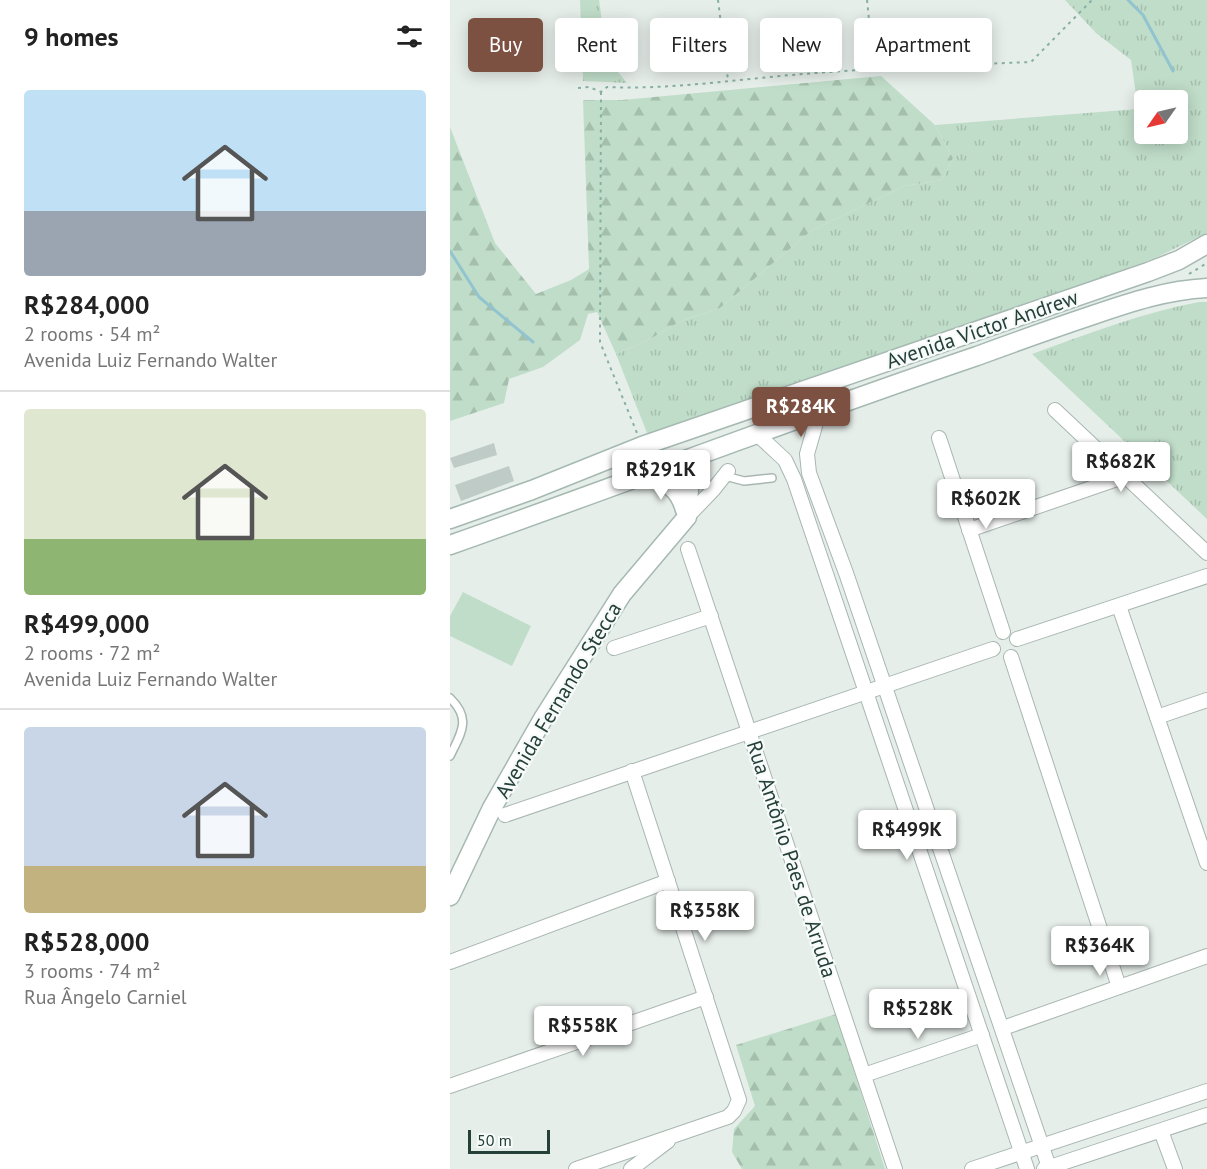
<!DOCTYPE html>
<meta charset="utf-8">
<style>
body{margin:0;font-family:"PT Sans",sans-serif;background:#f2f2f2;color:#222;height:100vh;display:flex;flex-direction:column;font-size:22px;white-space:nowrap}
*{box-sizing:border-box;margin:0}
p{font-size:20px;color:#767676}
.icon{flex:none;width:33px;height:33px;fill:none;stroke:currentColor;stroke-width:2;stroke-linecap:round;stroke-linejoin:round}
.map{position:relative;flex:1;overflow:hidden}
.sheet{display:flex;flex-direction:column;background:#fff;width:450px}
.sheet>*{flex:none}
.hud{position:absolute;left:18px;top:18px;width:570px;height:54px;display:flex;gap:12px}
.needle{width:39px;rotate:236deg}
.fabs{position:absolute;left:684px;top:90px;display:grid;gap:12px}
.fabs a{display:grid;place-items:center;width:54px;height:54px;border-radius:6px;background:#fff;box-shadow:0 3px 15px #0003;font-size:30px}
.scale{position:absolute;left:18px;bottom:15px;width:82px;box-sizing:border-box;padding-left:6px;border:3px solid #253f39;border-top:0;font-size:16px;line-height:21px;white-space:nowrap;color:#253f39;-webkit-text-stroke:4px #f6faf8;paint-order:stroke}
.price{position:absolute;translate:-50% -51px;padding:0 14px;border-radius:6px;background:#fff;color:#222;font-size:20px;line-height:39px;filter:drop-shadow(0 2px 3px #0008)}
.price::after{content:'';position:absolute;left:50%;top:36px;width:18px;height:14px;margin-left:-9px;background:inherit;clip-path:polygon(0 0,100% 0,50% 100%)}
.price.active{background:#7c5142;color:#fff}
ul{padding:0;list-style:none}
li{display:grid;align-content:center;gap:12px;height:318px;padding:0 24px}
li+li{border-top:2px solid #e0e0e0}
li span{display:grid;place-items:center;height:186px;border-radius:6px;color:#555}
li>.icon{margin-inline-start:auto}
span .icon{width:108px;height:108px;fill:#fffc;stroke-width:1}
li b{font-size:26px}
h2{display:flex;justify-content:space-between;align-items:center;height:72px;padding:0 24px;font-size:26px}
.chip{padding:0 21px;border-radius:6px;background:#fff;box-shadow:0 3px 15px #0003;font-size:21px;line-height:54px}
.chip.active{background:#7c5142;color:#fff}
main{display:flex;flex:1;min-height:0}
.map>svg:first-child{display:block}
.grass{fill:url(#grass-tufts);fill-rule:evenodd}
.forest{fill:url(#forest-firs)}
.pitch{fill:#c0ddc9}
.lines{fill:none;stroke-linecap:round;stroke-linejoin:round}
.stream{stroke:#92c4cf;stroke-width:3}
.building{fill:#becbc6}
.lane-casing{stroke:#a8b6b1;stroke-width:10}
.street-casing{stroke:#a8b6b1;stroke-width:16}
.secondary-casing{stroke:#a5b9b2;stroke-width:21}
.path{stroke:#88afa4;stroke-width:2;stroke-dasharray:3 4.5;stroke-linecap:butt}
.lane{stroke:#fff;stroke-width:7}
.street{stroke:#fff;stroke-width:14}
.secondary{stroke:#fff;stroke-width:18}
.labels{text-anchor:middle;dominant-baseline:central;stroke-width:4.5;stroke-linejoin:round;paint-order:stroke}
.street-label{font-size:21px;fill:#253f39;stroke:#f6faf8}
</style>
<main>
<section class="sheet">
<h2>9 homes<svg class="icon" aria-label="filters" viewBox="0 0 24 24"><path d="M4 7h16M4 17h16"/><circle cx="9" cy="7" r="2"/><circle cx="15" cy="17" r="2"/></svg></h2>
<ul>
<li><span style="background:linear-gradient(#bfe0f5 65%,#9aa5b1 0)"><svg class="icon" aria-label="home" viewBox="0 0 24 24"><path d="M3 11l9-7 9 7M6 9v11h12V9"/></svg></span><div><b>R$284,000</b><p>2 rooms · 54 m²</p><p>Avenida Luiz Fernando Walter</p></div></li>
<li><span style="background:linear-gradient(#dfe7d0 70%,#8fb573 0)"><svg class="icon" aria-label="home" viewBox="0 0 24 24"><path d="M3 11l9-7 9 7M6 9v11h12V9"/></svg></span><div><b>R$499,000</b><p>2 rooms · 72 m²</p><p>Avenida Luiz Fernando Walter</p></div></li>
<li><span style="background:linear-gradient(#c9d6e8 75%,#c2b280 0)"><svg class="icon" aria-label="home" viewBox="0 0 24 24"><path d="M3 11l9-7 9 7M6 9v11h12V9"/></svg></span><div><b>R$528,000</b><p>3 rooms · 74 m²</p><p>Rua Ângelo Carniel</p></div></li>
</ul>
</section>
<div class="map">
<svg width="757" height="1169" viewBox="0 0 757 1169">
<defs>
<pattern id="grass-tufts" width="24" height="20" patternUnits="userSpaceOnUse" patternTransform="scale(1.5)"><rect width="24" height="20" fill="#c0ddc9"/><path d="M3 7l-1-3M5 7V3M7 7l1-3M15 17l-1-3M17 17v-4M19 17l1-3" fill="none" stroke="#a5bfad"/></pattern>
<pattern id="forest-firs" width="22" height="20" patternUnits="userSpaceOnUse" patternTransform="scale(1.5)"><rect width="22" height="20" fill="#c0ddc9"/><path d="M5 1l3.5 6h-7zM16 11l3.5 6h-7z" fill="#a5bfad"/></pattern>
</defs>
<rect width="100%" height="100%" fill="#e6eeea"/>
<g class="grass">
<polygon points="130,0 149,0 157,58 177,83 133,81"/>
<path d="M615 0H757V233L705 258 484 339 199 438 166 354 200 339 231 321 270 308 361 231 454 186 492 180 503 158 485 125 688 109 681 60 646 33ZM694 100H728V134H694Z"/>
<path d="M749 302H757V519L582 354C637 334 691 313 749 302Z"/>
</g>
<g class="forest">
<polygon points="431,76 485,125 503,158 492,180 454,186 361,231 270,308 231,321 200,339 166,354 147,312 138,314 130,340 93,367 59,379 54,403 0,421 0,127 45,243 86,294 121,280 139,269 133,100 172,100"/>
<polygon points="386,1014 435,1169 292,1169 282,1152 284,1129 305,1106 286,1045"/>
</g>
<polygon class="pitch" points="13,592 81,626 62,666 0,636 0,616"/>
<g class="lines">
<g class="stream">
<polyline points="678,0 693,15 723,71"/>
<polyline points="0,251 29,297 83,342"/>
</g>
</g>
<g class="building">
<polygon points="44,443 47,455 4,468 0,458"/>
<polygon points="59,466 64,481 11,501 5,485"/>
</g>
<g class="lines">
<g class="lane-casing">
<g id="lane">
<polyline points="275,476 294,481 322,478"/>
<path d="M0 698C22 719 11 733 0 756"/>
</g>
</g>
<g class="street-casing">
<g id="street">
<polyline points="605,410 757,553"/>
<polyline points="369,412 357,454 359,473 396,573 599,1167"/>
<polyline points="308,435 335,460 344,479 577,1169"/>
<polyline points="489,438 553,632"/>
<polyline points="237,517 263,490 278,471"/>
<polyline points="519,530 676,476"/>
<polyline points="238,549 445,1169"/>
<polyline points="669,606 757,863"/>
<polyline points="567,639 757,576"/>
<polyline points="164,648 261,616"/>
<polyline points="561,657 669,987"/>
<polyline points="707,717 757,700"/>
<polyline points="55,815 543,649"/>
<polyline points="0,962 218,881"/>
<polyline points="553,1028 757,956"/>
<polyline points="414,1075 532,1035"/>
<polyline points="0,1086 256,997"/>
<polyline points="711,1131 725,1169"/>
<polyline points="126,1169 278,1117 284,1111 289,1100 182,771"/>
<polyline points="181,1169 218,1141"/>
<polyline points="522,1169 757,1091"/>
<polyline points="594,1169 757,1115"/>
</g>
</g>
<g class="secondary-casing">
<g id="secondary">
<path d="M197 475C217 482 229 488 235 510"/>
<polyline points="0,519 82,490 192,446 698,272 729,260 757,244"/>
<path d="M0 545C176 483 350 416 527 356 565 342 604 328 643 315 681 302 717 290 757 288"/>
<polyline points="0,896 42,808 94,717 172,594 237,517 240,475 248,456"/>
</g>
</g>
<g class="path">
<polyline points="268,0 278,80"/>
<polyline points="417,0 424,68"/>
<path d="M128 88 139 87 151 92 157 87C220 90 289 79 353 74 429 68 505 65 581 62L642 0"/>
<polyline points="151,92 150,342 187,433"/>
<polyline points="739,274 757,263"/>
</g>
<use href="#lane" class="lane"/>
<use href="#street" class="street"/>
<use href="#secondary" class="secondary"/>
</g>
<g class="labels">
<g class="street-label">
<text transform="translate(532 329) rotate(-19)">Avenida Victor Andrew</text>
<text transform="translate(108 700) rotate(-59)">Avenida Fernando Stecca</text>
<text transform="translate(342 859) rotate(72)">Rua Antônio Paes de Arruda</text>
</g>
</g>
</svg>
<div class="fabs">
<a><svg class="needle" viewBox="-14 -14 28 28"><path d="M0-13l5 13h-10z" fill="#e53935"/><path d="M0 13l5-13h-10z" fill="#767676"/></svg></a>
</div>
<div class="scale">50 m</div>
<b class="price active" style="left:351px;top:438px">R$284K</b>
<b class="price" style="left:671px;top:493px">R$682K</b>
<b class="price" style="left:211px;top:501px">R$291K</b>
<b class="price" style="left:536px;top:530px">R$602K</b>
<b class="price" style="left:457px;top:861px">R$499K</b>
<b class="price" style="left:255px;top:942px">R$358K</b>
<b class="price" style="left:650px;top:977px">R$364K</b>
<b class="price" style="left:468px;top:1040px">R$528K</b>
<b class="price" style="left:133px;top:1057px">R$558K</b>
<div class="hud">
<a class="chip active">Buy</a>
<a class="chip">Rent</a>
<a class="chip">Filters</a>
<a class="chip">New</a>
<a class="chip">Apartment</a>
</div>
</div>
</main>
